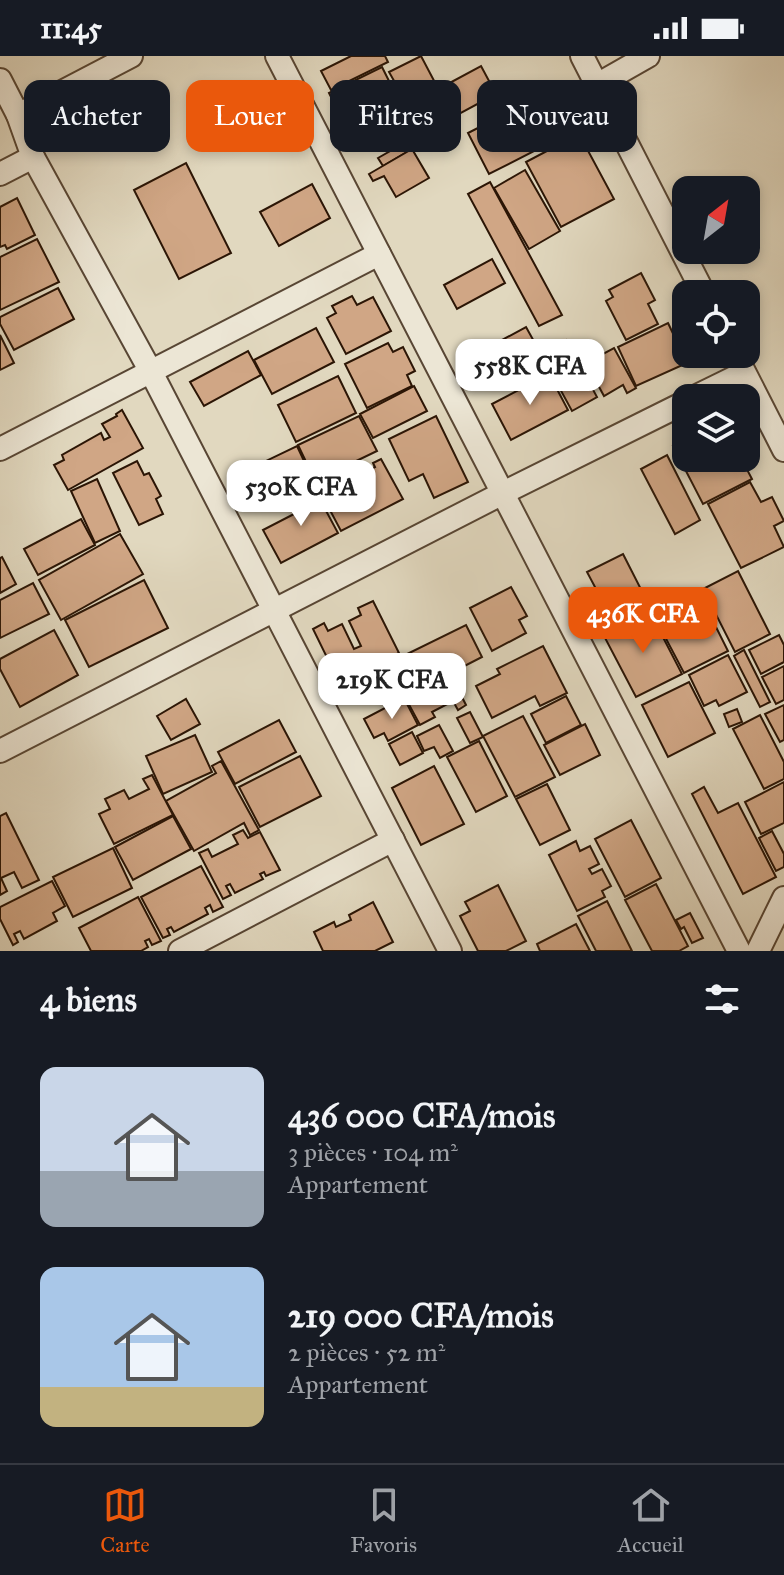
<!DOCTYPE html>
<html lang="fr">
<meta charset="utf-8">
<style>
body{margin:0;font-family:"IM FELL Great Primer",serif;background:#242831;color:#f1f3f6;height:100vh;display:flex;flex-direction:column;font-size:30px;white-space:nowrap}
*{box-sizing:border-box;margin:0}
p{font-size:26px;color:#9ea1a6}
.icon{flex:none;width:44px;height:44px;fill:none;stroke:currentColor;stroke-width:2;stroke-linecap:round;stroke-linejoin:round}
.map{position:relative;height:895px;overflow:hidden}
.side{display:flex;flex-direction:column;background:#171b24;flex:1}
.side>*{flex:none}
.top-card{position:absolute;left:24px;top:24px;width:736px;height:72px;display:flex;gap:16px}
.needle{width:52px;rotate:31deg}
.fabs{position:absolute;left:672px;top:120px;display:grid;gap:16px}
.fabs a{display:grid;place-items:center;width:88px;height:88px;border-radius:16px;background:#171b24;box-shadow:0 4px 12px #0003;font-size:40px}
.price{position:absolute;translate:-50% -68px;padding:0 18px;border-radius:16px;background:#fff;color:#222;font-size:26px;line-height:52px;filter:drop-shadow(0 2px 4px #0008)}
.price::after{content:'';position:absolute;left:50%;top:48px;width:24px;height:18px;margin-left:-12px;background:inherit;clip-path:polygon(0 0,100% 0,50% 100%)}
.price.active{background:#ea580c;color:#fff}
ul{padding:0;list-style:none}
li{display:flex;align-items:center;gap:24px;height:200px;padding:0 40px}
li span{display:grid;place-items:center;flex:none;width:224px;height:160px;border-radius:16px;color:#555}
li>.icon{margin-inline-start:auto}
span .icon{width:96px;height:96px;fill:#fffc;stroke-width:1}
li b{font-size:34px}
h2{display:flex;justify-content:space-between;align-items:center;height:96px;padding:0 40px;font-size:34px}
.tag{padding:0 28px;border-radius:16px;background:#171b24;box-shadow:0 4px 12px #0003;font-size:28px;line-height:72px}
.tag.active{background:#ea580c;color:#fff}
.status{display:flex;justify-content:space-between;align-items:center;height:56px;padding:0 40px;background:#171b24;direction:ltr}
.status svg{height:22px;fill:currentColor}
.dock{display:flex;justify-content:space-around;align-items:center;height:112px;border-top:2px solid #363941;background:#171b24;font-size:22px;color:#9ea1a6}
.dock a{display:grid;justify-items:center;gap:4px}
.dock .active{color:#ea580c}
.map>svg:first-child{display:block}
.building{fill:#d0a685;stroke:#2b1505;stroke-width:2}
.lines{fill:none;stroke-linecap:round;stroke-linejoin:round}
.minor-casing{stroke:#584634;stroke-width:26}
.minor{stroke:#ece6d5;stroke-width:22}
</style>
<div class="status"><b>11:45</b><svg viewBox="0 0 49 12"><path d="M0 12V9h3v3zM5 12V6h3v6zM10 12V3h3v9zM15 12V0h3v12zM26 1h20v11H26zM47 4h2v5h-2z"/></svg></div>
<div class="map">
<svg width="784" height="895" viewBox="0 0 784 895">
<rect width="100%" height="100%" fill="#e1d8bf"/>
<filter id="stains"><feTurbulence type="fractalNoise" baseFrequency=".0025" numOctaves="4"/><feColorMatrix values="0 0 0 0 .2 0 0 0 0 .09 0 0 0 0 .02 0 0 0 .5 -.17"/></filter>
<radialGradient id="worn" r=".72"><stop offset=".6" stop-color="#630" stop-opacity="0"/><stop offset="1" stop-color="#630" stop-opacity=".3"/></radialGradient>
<g class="building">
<polygon points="351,0 385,0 388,6 331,34 321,15"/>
<polygon points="421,0 450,55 431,66 417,40 406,46 389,16"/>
<polygon points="481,10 496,38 459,58 444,30"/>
<polygon points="382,11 403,53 350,79 329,37"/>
<polygon points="554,33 575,74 489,118 468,77"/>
<polygon points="401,56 410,71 378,90 377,87 364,94 356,81"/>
<polygon points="579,78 614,143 561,171 526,106"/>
<polygon points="408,85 412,93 383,110 378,102"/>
<polygon points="412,93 429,122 396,141 384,120 373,125 369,118"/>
<polygon points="186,107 231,197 179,223 134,134"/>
<polygon points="525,114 560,175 529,193 494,132"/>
<polygon points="490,126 562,259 539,270 468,138"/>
<polygon points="312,128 330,162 279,190 260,156"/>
<polygon points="17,142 35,179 7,193 5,189 0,191 0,151"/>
<polygon points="37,183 59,226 0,254 0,201"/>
<polygon points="492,203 505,227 457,253 444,229"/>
<polygon points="641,217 655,244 648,248 658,268 626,284 606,245 613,241 609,234"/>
<polygon points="58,232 74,263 14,294 0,268 0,261"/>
<polygon points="352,240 357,249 373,241 391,275 346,298 327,262 336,257 332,250"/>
<polygon points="668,267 687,307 636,330 618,291"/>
<polygon points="526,271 541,298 481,330 467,303"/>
<polygon points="316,272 334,306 272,338 254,304"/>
<polygon points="0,279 14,307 0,314"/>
<polygon points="566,284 597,341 572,355 541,298"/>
<polygon points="388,287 393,296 403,291 415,315 407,319 412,330 367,352 345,308"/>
<polygon points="614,292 636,332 627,337 623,329 604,340 586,307"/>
<polygon points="248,295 261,319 204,350 190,326"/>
<polygon points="549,318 568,354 511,384 492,348"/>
<polygon points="338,320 356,357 296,386 278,349"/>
<polygon points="414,330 427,355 373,382 360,358"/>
<polygon points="122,354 143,392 68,434 54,409 64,404 62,399 101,377 104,384 110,381 102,368 117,360 116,358"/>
<polygon points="359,360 377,395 323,421 328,431 320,435 298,389"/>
<polygon points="436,360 468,426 434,442 423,418 409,425 389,383"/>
<polygon points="686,383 686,402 741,402 752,423 703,448 673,390"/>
<polygon points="297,390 312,422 255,450 239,418"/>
<polygon points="667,399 700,464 675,478 641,413"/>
<polygon points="381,403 403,443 341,475 322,439 375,411 373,407"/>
<polygon points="137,405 144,419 149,417 161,440 156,443 163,458 139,469 113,417"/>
<polygon points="97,423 120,475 95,487 71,435"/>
<polygon points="750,426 761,446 772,441 784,465 774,470 784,491 741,512 708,448"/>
<polygon points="311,427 338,477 281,507 263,474 296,457 294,453 308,445 301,433"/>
<polygon points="81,463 95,489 38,519 24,493"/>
<polygon points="120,478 143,518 61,564 39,524"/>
<polygon points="623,498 649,549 614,567 587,516"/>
<polygon points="2,501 16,528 0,537 0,502"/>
<polygon points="738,515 770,578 735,596 703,533"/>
<polygon points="144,524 168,572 89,611 65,564"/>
<polygon points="33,527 49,558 0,582 0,544"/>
<polygon points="511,531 527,560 519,564 526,577 492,595 470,552"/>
<polygon points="698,535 728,595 684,617 653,558"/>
<polygon points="373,545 399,597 339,626 313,573 324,567 328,575 342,568 354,593 361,590 349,565 361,559 358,552"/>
<polygon points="650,556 682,618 636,641 604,580"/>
<polygon points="466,569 482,601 418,634 401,601"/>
<polygon points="54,574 78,619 20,651 0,613 0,603"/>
<polygon points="779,579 784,589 784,606 761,618 749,594"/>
<polygon points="543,590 567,637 540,650 535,640 492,662 476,630 500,618 497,613"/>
<polygon points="744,594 770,646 760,651 734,600"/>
<polygon points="728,599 747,636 719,650 716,644 704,650 689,619"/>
<polygon points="784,610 784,644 776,648 762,621"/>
<polygon points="451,620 466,649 458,654 453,645 432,656 435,661 420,669 406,643"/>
<polygon points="689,626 715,677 668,701 642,649"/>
<polygon points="566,640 581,669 546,687 531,658"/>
<polygon points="404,642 418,669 388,685 384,677 374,682 364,663"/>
<polygon points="186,643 200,668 171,684 157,660"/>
<polygon points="784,649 784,684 780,686 765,658"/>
<polygon points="737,653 742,666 729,671 724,658"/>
<polygon points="470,656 483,681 470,687 457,662"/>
<polygon points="760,659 784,706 784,723 764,733 733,673"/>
<polygon points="523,660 555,721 515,741 483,680"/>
<polygon points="279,664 296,696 235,728 218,696"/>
<polygon points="585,668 600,699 560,719 544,689"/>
<polygon points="439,669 453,695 440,702 434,691 424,695 417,680"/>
<polygon points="412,676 423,697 400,709 389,688"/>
<polygon points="195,679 212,716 163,738 146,700"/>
<polygon points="479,685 507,740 476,756 447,701"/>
<polygon points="300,700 321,740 260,771 239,731"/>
<polygon points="221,705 259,774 250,779 244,767 194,795 166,745 216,717 212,710"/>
<polygon points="434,710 464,768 421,789 392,732"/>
<polygon points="152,719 173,759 114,788 99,758 110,753 105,743 124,734 129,743 149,733 143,723"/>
<polygon points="784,726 784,767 761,778 745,746"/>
<polygon points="547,728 570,774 540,789 516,743"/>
<polygon points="704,731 718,757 738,747 776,821 743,838 692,738"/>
<polygon points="6,757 39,824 22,832 14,816 1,822 7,835 0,839 0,760"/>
<polygon points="173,760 191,793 133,824 115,791"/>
<polygon points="631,764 661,822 625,841 595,783"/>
<polygon points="243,774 248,782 260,776 280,814 266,820 264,816 260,818 263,823 235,837 230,828 226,830 231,839 223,843 199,797 208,793 212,801 238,788 233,779"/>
<polygon points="772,775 784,798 784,811 776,815 759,782"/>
<polygon points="576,785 580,795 590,790 599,808 589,813 592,818 602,813 611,830 602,835 605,841 577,855 549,799"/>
<polygon points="113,792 132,832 73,861 53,821"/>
<polygon points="201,810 223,851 213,856 210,849 205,852 208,858 174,876 171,871 167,873 170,879 163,882 141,841"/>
<polygon points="52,825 65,850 53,857 57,865 24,883 20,875 14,878 18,886 13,889 0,863 0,851"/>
<polygon points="656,828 688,890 679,895 652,895 625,844"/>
<polygon points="498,829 526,885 506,895 478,895 460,860 470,855 465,846"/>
<polygon points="138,841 161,885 152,889 149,883 145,885 148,891 141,895 91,895 79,872"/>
<polygon points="607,845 632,895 596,895 578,860"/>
<polygon points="373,846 393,886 375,895 323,895 314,876 334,866 336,871 351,864 349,859"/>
<polygon points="690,857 703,882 692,887 684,871 681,873 676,864"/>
<polygon points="576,868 590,895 540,895 537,888"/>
</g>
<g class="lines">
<g class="minor-casing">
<g id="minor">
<polyline points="277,0 739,895"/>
<polyline points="582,0 704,238"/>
<polyline points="0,24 18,59 33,101 151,316 450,895"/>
<polyline points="597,29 648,0"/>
<polyline points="18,59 131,0"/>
<polyline points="0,118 33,101"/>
<polyline points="735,298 784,394"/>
<polyline points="693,342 744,317"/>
<polyline points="0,393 379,198"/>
<polyline points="0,695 503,437 686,346"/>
<polyline points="180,895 393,784"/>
<polyline points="758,895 784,842"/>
</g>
</g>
<use href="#minor" class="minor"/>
</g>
<rect width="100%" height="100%" filter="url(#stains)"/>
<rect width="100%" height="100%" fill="url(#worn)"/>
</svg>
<div class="fabs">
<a><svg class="needle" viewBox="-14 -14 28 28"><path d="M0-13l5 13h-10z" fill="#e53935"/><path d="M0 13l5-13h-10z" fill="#9ea1a6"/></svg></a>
<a><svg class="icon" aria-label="locate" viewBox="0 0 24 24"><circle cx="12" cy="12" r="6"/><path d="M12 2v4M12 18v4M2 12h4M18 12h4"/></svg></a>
<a><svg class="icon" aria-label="layers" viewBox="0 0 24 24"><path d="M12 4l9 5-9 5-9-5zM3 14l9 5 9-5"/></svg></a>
</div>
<b class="price" style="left:530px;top:351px">558K CFA</b>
<b class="price" style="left:301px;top:472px">530K CFA</b>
<b class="price active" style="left:643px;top:599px">436K CFA</b>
<b class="price" style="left:392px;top:665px">219K CFA</b>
<div class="top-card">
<a class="tag">Acheter</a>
<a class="tag active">Louer</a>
<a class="tag">Filtres</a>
<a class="tag">Nouveau</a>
</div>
</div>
<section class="side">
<h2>4 biens<svg class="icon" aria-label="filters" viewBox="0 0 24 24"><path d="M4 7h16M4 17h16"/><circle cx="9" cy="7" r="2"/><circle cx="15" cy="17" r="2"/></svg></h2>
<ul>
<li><span style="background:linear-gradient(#c9d6e8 65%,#9aa5b1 0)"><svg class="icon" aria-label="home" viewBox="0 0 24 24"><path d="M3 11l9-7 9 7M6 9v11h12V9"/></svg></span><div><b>436 000 CFA/mois</b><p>3 pièces · 104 m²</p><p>Appartement</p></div></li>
<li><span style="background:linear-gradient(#a9c7e8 75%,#c2b280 0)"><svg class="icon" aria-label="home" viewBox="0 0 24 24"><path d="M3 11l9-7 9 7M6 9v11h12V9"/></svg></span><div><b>219 000 CFA/mois</b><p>2 pièces · 52 m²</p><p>Appartement</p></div></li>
</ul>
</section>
<nav class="dock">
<a class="active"><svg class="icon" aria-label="map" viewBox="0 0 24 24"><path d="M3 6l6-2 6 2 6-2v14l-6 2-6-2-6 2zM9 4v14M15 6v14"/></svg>Carte</a>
<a><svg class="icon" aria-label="saved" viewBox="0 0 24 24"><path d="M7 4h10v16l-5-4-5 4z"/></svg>Favoris</a>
<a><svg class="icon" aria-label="home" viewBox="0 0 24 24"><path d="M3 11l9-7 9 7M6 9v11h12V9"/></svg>Accueil</a>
</nav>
